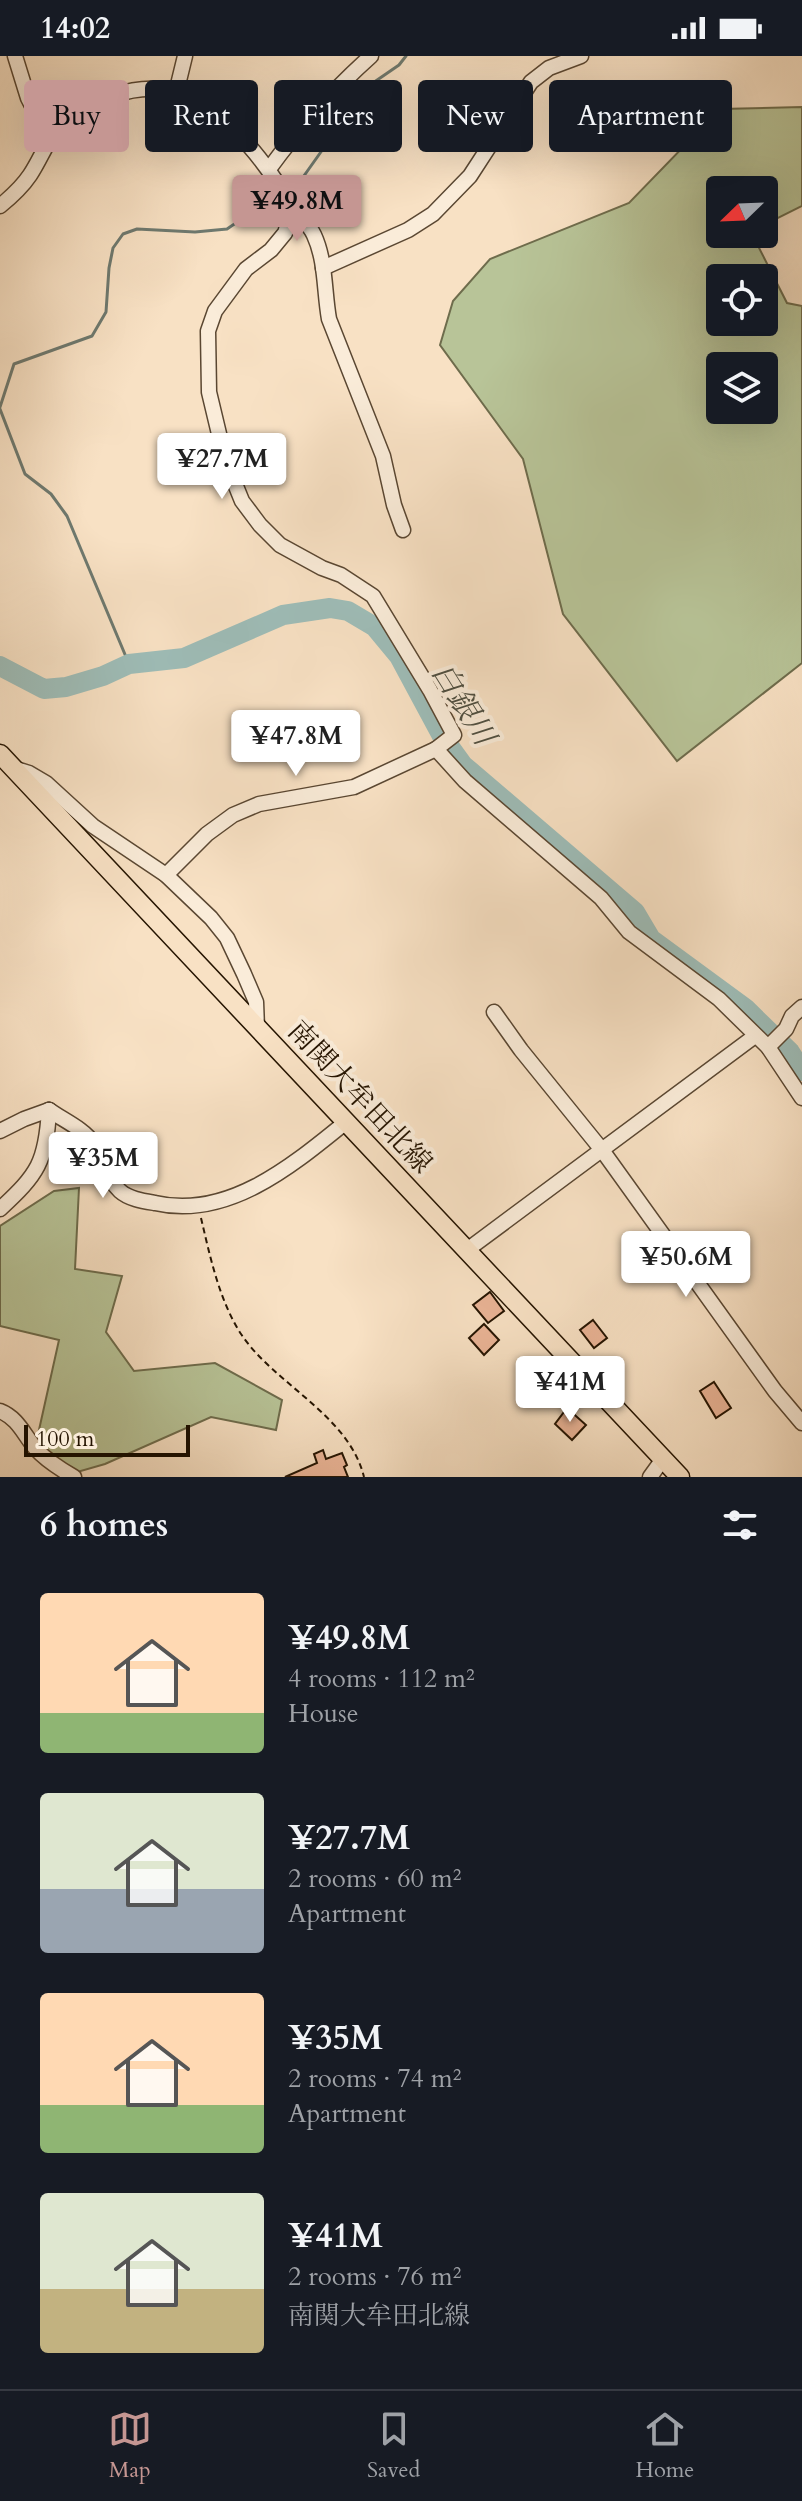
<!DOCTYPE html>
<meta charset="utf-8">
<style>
body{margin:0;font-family:Cardo,"Noto Serif JP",serif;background:#20242c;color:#f1f3f6;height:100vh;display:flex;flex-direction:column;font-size:30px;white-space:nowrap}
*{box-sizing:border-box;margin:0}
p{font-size:26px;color:#9ea1a6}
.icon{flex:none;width:44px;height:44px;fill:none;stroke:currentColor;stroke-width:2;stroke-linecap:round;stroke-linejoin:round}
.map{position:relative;height:1421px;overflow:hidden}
.panel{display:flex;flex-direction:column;background:#171b24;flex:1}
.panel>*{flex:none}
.banner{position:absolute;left:24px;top:24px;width:754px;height:72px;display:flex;gap:16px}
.needle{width:52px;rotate:247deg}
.buttons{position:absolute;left:706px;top:120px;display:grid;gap:16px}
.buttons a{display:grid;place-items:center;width:72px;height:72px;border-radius:8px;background:#171b24;box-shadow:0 8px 32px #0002;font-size:40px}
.scale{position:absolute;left:24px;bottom:20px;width:166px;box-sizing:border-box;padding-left:8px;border:4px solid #251401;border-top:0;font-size:22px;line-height:28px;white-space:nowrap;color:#251401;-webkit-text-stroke:6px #faecd9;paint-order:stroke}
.price{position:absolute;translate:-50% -68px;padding:0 18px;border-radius:8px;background:#fff;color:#222;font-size:26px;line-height:52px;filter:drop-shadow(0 2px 4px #0008)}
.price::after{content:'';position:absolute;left:50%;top:48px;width:24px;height:18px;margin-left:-12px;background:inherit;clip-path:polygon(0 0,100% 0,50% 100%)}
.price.current{background:#c59692;color:#111}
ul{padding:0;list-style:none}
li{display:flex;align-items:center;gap:24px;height:200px;padding:0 40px}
li span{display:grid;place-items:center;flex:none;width:224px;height:160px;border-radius:8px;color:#555}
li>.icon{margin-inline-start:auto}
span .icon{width:96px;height:96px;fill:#fffc;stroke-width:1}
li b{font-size:34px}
h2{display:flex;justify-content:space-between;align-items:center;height:96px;padding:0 40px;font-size:34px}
.chip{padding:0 28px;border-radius:8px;background:#171b24;box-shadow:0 8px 32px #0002;font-size:28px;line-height:72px}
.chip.current{background:#c59692;color:#111}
.status{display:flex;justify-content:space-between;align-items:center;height:56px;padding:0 40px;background:#171b24;direction:ltr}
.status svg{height:22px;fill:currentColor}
.tabs{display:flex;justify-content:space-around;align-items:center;height:112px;border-top:2px solid #363941;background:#171b24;font-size:22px;color:#9ea1a6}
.tabs a{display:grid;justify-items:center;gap:4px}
.tabs .current{color:#c59692}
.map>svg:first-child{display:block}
.green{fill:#b8c498;stroke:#6e6c4c;stroke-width:2;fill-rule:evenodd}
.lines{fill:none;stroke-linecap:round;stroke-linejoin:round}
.stream{stroke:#6e796f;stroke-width:3}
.river{stroke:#9ebdb8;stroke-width:20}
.building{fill:#eab496;stroke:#251401;stroke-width:2}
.minor-casing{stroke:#5a4732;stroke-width:17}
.major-casing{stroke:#251401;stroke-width:21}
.path{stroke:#251401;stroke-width:2;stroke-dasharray:6 4;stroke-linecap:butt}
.minor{stroke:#faecd9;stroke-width:14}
.major{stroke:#f8e1c4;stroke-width:18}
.labels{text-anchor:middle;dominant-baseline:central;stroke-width:8;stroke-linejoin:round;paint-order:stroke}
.street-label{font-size:28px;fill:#251401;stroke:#faecd9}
.water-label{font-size:30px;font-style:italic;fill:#4f4f41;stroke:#faecd9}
</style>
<div class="status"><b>14:02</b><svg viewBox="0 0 49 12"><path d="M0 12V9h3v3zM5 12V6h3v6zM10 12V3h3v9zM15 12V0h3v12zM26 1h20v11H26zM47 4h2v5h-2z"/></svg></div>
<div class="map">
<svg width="802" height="1421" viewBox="0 0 802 1421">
<rect width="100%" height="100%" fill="#f8e1c4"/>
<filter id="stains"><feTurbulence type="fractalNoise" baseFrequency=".0025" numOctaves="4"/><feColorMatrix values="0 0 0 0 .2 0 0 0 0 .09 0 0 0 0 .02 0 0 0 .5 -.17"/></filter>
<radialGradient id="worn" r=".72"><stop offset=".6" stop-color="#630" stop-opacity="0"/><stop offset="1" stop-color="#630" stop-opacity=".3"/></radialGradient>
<g class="green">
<path d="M802 51V150L764 169V134H720V178H752L787 247 802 250V607L677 705 563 558 523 403 440 289 453 245 490 203 629 147 720 53ZM720 222H764V266H720ZM720 310H764V354H720Z"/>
<polygon points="79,1132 75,1213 122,1220 106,1276 134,1315 215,1307 282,1344 276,1374 211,1361 105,1408 67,1419 35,1392 59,1284 0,1270 0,1170 54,1135"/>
</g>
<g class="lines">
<g class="stream">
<polyline points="287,133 301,124 367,31 399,9 406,0"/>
<polyline points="0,351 14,308 92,280 106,256 109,212 113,192 123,178 137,173 195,176 227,173 277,139"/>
<polyline points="0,353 25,418 51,438 67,460 129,608"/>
</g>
<polyline class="river" points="0,610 44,633 66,631 103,620 129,608 184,602 283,559 330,552 348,555 375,571 399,600 442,680 463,709 635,856 651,883 745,952 790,996 802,1015"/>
</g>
<g class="building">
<polygon points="490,1236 504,1255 488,1267 473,1249"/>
<polygon points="593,1264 607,1282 594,1292 580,1274"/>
<polygon points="484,1268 499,1284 484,1299 469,1282"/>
<polygon points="714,1326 731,1352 716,1362 700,1335"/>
<polygon points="567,1352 586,1369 572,1384 555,1368"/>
<polygon points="323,1394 326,1403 342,1397 347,1409 344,1411 348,1421 285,1421 317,1407 314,1398"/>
</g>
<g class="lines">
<g class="minor-casing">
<g id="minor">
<polyline points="15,0 28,42 50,85"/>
<polyline points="176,37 185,0"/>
<path d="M269 113C299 72 333 34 371 0"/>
<path d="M0 150C11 141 22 131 30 119 43 100 51 72 72 60 101 42 136 27 170 35 178 37 186 42 192 45 238 68 266 108 292 150 299 160 309 168 314 179 326 205 324 235 329 263L383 400 394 449 403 474"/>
<polyline points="293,152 285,177 271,194 246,213 215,255 208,275 209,336 225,403 242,445 260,469 280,489 322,512 341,519 373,540 430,634 454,679 436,693 465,725 601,842 629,876 719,943 768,991 802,1042"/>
<polyline points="323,212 408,174 433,158 470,120 531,26 549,12 581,0"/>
<polyline points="13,712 29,717 46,727 93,770 166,819 211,862 227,882 244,918 256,946 257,972"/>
<polyline points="166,819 207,778 233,759 259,748 354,731 436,693"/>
<polyline points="494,956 521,994 602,1094 775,1335 802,1367"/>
<polyline points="768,991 786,973 792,960 802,951"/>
<path d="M49 1054C63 1064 84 1073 93 1087 104 1102 106 1122 120 1135 129 1143 143 1145 155 1147 228 1164 293 1109 346 1066"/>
<polyline points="0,1075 24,1063 49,1054"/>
<path d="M0 1153C38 1118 46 1106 49 1054"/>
<polyline points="467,1194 755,980"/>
<path d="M0 1355C18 1362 24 1379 36 1393 47 1405 60 1413 74 1421"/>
<polyline points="650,1421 663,1403"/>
</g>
</g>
<g class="major-casing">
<polyline id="major" points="0,698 680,1421"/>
</g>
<path class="path" d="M201 1162C210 1200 219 1244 241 1278 274 1328 349 1359 364 1421"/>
<use href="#minor" class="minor"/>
<use href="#major" class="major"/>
</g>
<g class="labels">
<g class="street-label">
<text transform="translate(360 1041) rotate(47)">南関大牟田北線</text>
</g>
<g class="water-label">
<text transform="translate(463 648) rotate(58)">白銀川</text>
</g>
</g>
<rect width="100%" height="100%" filter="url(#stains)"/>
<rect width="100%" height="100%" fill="url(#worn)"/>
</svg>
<div class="buttons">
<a><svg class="needle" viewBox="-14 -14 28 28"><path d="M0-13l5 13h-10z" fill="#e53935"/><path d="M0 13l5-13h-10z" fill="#9ea1a6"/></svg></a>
<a><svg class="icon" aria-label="locate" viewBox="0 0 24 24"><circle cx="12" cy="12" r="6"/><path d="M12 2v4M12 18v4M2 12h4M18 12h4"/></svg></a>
<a><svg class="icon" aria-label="layers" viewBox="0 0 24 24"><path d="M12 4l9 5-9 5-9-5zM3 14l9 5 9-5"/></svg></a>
</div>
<div class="scale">100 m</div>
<b class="price current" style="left:297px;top:187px">¥49.8M</b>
<b class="price" style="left:222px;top:445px">¥27.7M</b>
<b class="price" style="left:296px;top:722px">¥47.8M</b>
<b class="price" style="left:103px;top:1144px">¥35M</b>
<b class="price" style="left:686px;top:1243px">¥50.6M</b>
<b class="price" style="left:570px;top:1368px">¥41M</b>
<div class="banner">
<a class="chip current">Buy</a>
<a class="chip">Rent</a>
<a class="chip">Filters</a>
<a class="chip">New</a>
<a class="chip">Apartment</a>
</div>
</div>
<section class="panel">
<h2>6 homes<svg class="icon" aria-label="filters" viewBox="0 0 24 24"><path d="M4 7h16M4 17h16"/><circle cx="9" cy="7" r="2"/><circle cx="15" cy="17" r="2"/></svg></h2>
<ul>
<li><span style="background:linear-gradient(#ffd9b3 75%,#8fb573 0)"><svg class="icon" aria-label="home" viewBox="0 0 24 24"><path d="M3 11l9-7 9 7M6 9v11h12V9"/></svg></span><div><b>¥49.8M</b><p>4 rooms · 112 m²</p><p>House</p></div></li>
<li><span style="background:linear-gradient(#dfe7d0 60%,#9aa5b1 0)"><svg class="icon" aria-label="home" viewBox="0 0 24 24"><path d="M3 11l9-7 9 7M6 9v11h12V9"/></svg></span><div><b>¥27.7M</b><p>2 rooms · 60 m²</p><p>Apartment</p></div></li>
<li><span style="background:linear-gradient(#ffd9b3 70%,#8fb573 0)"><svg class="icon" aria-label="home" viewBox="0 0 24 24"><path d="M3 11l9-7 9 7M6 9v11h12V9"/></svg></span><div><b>¥35M</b><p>2 rooms · 74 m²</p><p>Apartment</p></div></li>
<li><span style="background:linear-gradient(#dfe7d0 60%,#c2b280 0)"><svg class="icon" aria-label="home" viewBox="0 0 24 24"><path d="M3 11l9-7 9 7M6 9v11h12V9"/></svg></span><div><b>¥41M</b><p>2 rooms · 76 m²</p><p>南関大牟田北線</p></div></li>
</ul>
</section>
<nav class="tabs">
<a class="current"><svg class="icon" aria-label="map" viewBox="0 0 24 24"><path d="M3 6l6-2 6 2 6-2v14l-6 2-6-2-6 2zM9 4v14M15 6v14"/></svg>Map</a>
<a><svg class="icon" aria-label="saved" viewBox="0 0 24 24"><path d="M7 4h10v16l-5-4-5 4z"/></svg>Saved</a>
<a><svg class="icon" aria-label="home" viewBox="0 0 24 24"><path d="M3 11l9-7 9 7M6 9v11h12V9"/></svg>Home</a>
</nav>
